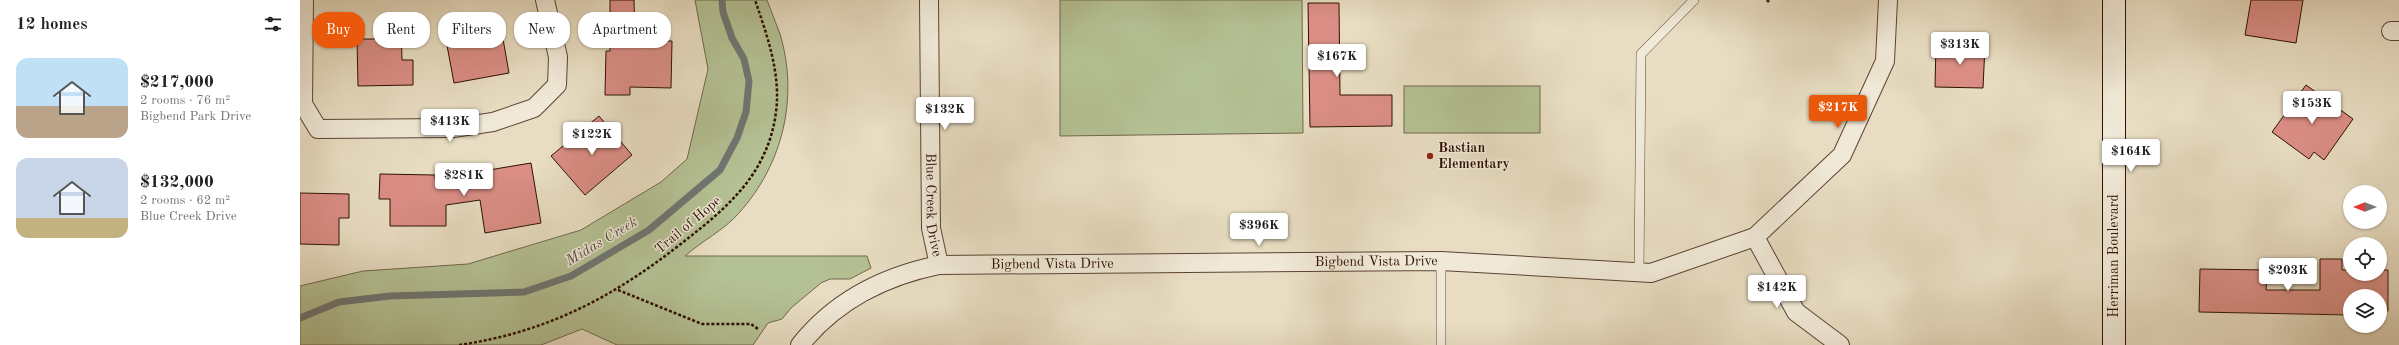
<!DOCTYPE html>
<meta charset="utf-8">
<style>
body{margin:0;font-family:"Old Standard TT",serif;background:#f6f6f6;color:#202124;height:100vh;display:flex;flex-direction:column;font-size:15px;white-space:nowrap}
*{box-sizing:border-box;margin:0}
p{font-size:13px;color:#757577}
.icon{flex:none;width:22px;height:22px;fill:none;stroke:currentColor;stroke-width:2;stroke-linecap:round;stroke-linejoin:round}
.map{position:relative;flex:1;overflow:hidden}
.drawer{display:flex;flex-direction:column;background:#fff;width:300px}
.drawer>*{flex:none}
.top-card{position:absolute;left:12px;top:12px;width:380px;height:36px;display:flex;gap:8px}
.needle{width:26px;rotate:270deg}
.controls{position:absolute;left:2043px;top:185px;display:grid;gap:8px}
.controls a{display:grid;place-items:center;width:44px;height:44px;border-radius:50%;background:#fff;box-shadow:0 1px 3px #0004;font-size:20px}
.price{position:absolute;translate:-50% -34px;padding:0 9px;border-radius:4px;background:#fff;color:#222;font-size:13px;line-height:26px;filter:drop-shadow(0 1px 2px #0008)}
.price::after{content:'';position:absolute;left:50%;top:24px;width:12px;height:9px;margin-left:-6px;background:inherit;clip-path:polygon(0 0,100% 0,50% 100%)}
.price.active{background:#ea580c;color:#fff}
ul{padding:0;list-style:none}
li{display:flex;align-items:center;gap:12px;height:100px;padding:0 16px}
li span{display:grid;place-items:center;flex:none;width:112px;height:80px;border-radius:12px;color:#555}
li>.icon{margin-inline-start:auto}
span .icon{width:48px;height:48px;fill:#fffc;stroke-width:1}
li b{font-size:17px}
h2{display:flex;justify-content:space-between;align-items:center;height:48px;padding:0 16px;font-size:17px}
.tag{padding:0 14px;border-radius:16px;background:#fff;box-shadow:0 1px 3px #0004;font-size:14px;line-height:36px}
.tag.active{background:#ea580c;color:#fff}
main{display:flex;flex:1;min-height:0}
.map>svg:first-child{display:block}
.green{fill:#b4c194;stroke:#71684c}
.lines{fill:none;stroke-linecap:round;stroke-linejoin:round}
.stream{stroke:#6f7672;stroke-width:7}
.building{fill:#db8e85;stroke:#2e1003}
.service-casing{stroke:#5c4333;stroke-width:10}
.minor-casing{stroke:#5c4333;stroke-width:20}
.secondary-casing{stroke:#2e1003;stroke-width:24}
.path{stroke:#2e1003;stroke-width:2.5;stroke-dasharray:3 2;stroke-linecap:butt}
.service{stroke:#f0e9d7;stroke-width:9}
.minor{stroke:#f0e9d7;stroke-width:18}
.secondary{stroke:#f0e9d7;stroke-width:22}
.poi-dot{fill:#8f2418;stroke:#f0e9d7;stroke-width:1.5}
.labels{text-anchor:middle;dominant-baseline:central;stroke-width:3;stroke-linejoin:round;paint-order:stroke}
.poi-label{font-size:14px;font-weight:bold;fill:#2e1003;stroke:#f0e9d7;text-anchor:start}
.street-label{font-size:14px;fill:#2e1003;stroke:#f0e9d7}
.water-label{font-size:15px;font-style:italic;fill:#544c44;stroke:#f0e9d7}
</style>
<main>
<section class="drawer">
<h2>12 homes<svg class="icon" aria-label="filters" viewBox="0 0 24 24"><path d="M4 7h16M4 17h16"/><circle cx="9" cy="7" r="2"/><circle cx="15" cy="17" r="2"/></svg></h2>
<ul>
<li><span style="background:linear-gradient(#bfe0f5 60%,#b9a48a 0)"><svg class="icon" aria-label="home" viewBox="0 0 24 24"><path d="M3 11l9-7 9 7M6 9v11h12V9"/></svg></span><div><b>$217,000</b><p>2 rooms · 76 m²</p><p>Bigbend Park Drive</p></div></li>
<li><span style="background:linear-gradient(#c9d6e8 75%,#c2b280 0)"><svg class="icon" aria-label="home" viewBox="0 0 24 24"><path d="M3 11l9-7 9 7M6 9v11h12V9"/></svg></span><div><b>$132,000</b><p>2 rooms · 62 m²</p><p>Blue Creek Drive</p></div></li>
</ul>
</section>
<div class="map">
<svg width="2099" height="345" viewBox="0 0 2099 345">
<rect width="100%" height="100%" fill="#e8ddc2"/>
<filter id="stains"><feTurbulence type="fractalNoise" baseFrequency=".005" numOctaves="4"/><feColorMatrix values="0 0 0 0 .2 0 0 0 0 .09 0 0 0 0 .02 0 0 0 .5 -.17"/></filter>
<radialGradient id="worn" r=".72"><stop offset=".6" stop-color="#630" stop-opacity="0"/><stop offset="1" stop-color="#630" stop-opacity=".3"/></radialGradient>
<g class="green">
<path d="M395 0H467C471 11 476 23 480 34 499 97 483 164 439 213 424 230 402 241 385 256H567L571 268 550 279H530L521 283 491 308 482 319 468 323 453 345H317L282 329 241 345H0V286L63 271 168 264 281 230 361 182 387 159 408 69Z"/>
<polygon points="760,0 1002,0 1003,133 760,136"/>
<rect x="1104" y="86" width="136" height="47"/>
</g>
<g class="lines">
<polyline class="stream" points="0,318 39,302 90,296 224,292 271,276 349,230 420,170 437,138 446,112 449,81 444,59 432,38 423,12 422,0"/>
</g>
<g class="building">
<polygon points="310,0 334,0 335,41 372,41 371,88 330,87 330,95 305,95 306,51 310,51"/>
<polygon points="1951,0 2003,0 1996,43 1945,35"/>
<polygon points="1008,3 1039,3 1040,95 1092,95 1092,126 1010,127"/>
<polygon points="164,20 165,28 200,22 209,73 154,83 143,24"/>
<polygon points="81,27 101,27 102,60 113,60 113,85 58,86 57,39 81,39"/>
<polygon points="1636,43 1685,45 1683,88 1635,87"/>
<polygon points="2006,85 2053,119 2024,160 2014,152 2009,159 1972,132"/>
<polygon points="299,116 332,155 285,195 251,156"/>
<polygon points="231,163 241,223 185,233 180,200 146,205 146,226 90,226 90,199 79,199 80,174 135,175 135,179"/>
<polygon points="0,193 49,194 49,218 39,218 39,245 0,244"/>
<polygon points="2020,259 2042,259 2042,270 2050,270 2050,274 2080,274 2080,270 2088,270 2088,311 2080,311 2080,296 2050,296 2049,315 1899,312 1900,269 1967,270 1966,290 2020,290"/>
</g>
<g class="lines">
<g class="service-casing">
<g id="service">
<polyline points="1141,261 1141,345"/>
<polyline points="1339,272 1341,54 1394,0"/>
</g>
</g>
<g class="minor-casing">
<g id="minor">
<polyline points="4,0 3,104 18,129 153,128 193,122 234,108 257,85 258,57 245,0"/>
<path id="s1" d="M629 0 631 228 639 265"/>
<polyline points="2091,31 2099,31"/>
<polyline points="1455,237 1496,312 1540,345"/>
<path id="s2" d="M500 345C535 301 585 276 639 265L1141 261 1351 273 1455 237 1542 155 1585 61 1588 0"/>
</g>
</g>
<g class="secondary-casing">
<polyline id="secondary" points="1814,345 1814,0"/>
</g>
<g class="path">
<polyline points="1467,0 1469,2"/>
<polyline points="318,290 402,324 451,324 458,329"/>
<path d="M159 345C247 332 312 298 382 243 427 208 468 174 476 112 481 74 467 35 455 0"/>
</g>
<use href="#service" class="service"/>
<use href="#minor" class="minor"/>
<use href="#secondary" class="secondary"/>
</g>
<circle class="poi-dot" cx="1130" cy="156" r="4"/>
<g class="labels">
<g class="poi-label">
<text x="1138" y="148">Bastian<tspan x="1138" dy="16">Elementary</tspan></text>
</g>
<g class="street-label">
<text stroke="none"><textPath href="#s1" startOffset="205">Blue Creek Drive</textPath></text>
<text transform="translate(388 225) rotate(-40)">Trail of Hope</text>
<text transform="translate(1814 256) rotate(-90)">Herriman Boulevard</text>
<text stroke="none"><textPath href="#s2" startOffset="601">Bigbend Vista Drive</textPath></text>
<text stroke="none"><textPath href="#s2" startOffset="277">Bigbend Vista Drive</textPath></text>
</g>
<g class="water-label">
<text transform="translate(302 242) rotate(-31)">Midas Creek</text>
</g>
</g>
<rect width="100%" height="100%" filter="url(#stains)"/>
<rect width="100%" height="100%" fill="url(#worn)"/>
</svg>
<div class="controls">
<a><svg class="needle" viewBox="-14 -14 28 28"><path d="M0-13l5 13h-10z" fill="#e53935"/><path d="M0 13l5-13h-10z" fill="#757577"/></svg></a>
<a><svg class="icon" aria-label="locate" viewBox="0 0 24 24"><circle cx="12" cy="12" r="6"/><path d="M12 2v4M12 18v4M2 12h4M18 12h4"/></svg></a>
<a><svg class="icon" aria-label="layers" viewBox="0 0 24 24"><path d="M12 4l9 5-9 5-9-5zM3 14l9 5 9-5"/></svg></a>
</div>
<b class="price" style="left:1660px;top:66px">$313K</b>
<b class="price" style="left:1037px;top:78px">$167K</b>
<b class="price" style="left:2012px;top:125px">$153K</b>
<b class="price active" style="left:1538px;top:129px">$217K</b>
<b class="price" style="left:645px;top:131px">$132K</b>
<b class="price" style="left:150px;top:143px">$413K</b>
<b class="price" style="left:292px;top:156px">$122K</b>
<b class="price" style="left:1831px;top:173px">$164K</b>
<b class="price" style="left:164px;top:197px">$281K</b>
<b class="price" style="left:959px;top:247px">$396K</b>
<b class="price" style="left:1988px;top:292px">$203K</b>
<b class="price" style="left:1477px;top:309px">$142K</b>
<div class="top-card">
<a class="tag active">Buy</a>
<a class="tag">Rent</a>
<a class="tag">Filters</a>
<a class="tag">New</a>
<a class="tag">Apartment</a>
</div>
</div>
</main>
